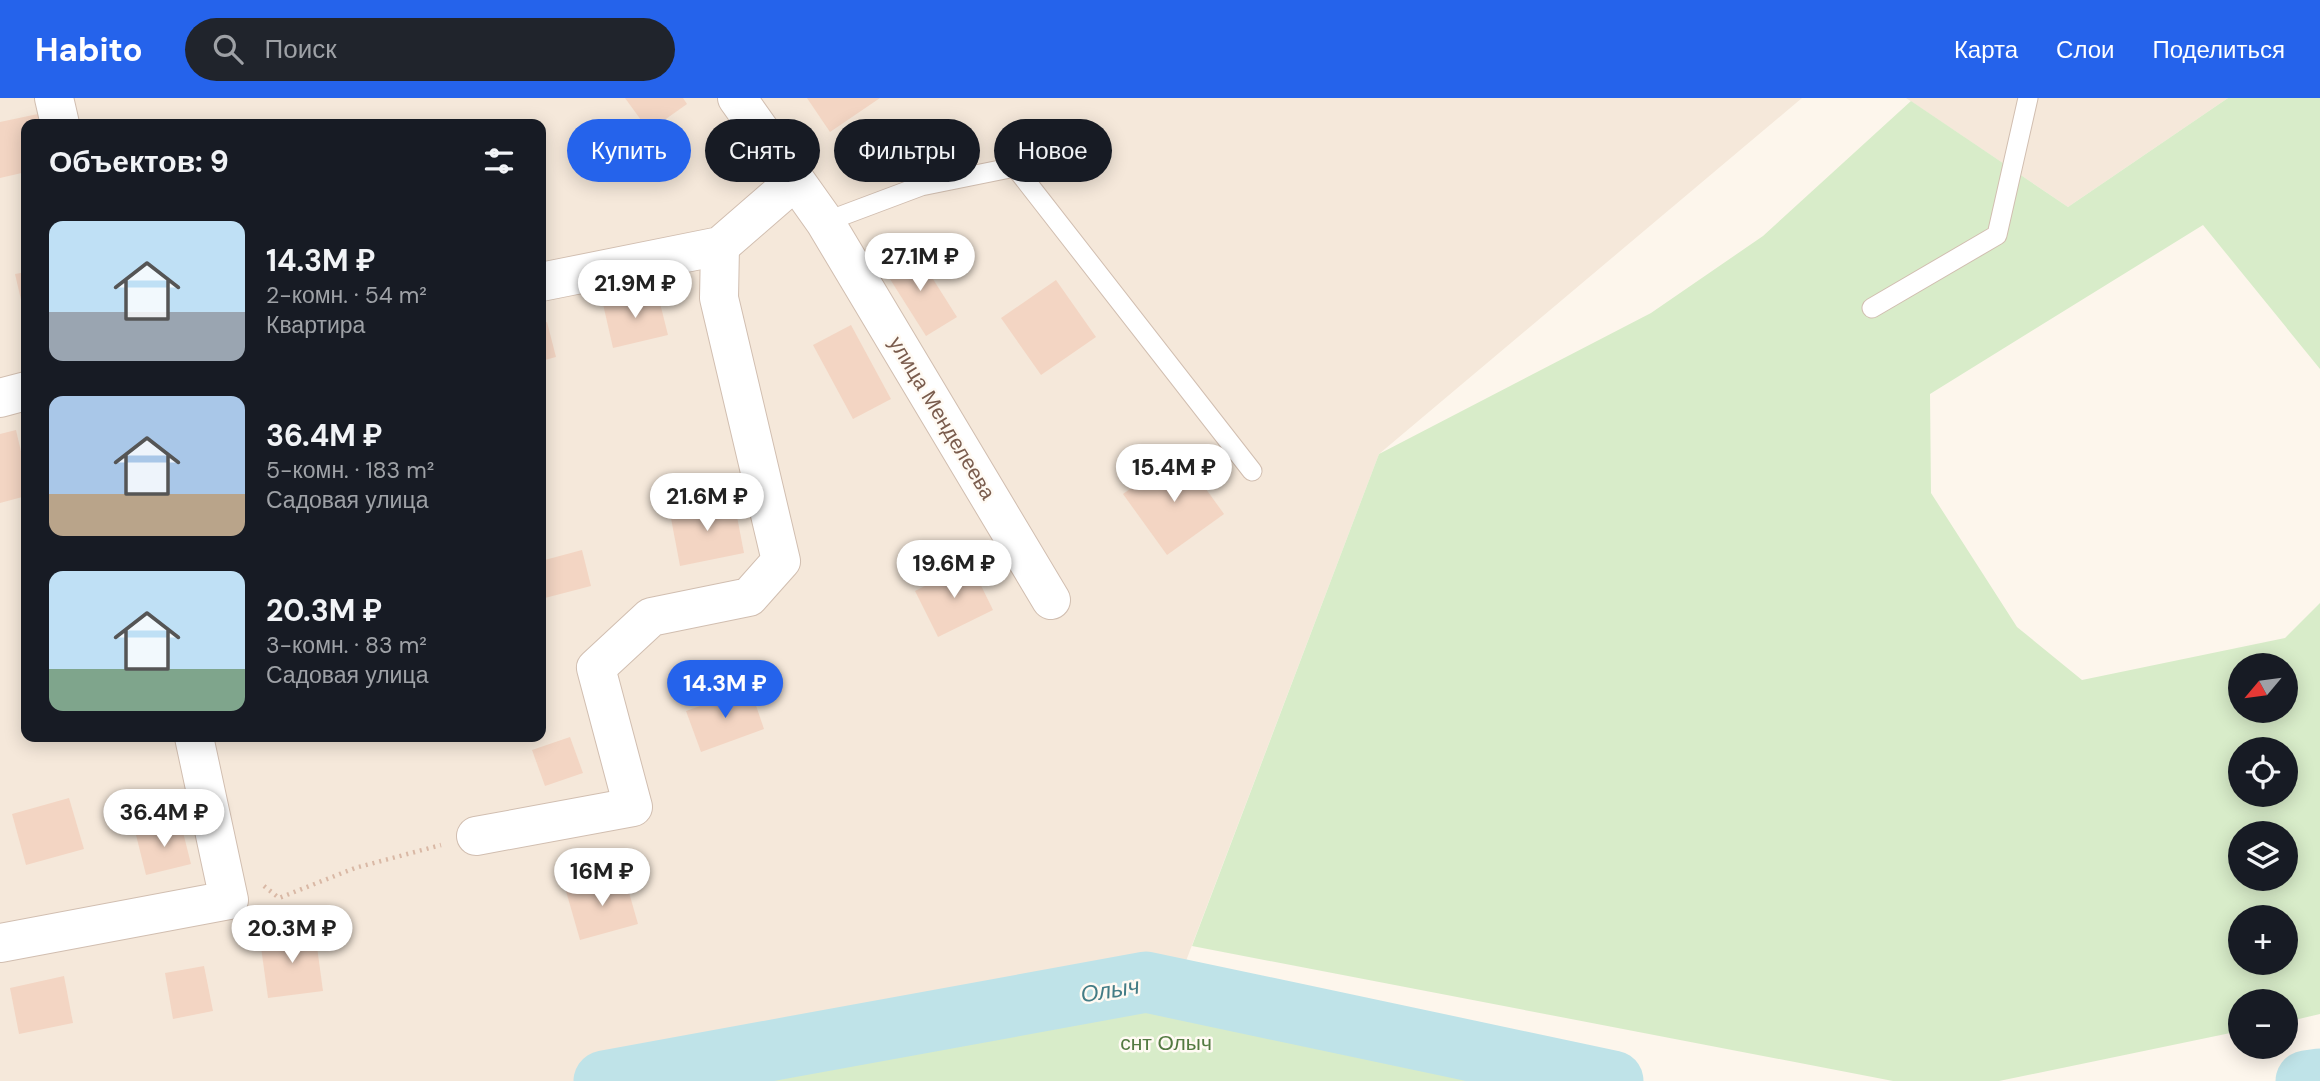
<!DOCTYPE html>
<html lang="ru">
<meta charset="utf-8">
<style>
body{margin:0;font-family:"DM Sans",sans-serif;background:#20242c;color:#f1f3f6;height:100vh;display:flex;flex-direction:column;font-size:26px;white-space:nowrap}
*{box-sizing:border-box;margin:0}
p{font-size:23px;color:#9ea1a6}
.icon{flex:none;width:38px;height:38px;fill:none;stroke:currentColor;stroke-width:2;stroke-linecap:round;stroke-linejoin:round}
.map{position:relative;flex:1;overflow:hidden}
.details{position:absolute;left:21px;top:21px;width:525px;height:623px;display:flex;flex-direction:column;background:#171b24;border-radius:14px;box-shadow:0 4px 18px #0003}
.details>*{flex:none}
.guide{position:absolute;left:567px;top:21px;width:665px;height:63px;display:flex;gap:14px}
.needle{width:46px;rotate:241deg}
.buttons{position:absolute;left:2228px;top:555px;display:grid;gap:14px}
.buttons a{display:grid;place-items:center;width:70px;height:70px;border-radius:50%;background:#171b24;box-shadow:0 4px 18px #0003;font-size:35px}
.price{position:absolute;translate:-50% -60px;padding:0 16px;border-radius:24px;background:#fff;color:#222;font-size:23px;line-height:46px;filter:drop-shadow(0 2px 4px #0008)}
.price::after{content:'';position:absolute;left:50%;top:42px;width:21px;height:16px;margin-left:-10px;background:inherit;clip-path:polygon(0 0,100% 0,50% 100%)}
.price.current{background:#2563eb;color:#fff}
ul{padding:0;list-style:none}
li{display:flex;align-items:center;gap:21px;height:175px;padding:0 28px}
li span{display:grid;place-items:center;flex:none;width:196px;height:140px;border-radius:14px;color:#555}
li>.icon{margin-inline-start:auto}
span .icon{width:84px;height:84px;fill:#fffc;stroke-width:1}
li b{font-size:30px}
h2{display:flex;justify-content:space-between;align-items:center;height:84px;padding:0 28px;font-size:30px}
.chip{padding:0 24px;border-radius:32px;background:#171b24;box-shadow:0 4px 18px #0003;font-size:24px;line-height:63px}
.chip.current{background:#2563eb;color:#fff}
header{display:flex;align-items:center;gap:42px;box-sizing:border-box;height:98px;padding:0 35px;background:#2563eb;color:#fff}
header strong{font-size:33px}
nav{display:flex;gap:38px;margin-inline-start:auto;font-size:24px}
.search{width:490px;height:63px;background:#20242c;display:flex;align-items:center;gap:18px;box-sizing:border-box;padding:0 24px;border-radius:38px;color:#9ea1a6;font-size:26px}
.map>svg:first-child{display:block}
.residential{fill:#f5e8da;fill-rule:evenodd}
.green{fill:#d8ecc9;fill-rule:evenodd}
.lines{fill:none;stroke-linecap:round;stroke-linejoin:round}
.river{stroke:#bfe3e8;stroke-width:61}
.building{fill:#f3d5c3}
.lane-casing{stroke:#d1beb0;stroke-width:21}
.street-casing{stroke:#d1beb0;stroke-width:40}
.path{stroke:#d9b8a5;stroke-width:4.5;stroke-dasharray:2 5;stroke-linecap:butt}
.lane{stroke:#fff;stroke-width:19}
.street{stroke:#fff;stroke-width:38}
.labels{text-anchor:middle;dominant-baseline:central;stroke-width:5;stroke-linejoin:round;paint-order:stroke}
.street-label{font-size:21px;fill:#7a5c4d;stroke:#fffaf3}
.park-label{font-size:21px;fill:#537a41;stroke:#fffaf3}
.water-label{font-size:23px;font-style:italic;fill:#437c86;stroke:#fffaf3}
</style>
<header>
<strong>Habito</strong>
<div class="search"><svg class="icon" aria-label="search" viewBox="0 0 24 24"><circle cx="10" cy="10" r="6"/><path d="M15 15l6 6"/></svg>Поиск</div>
<nav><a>Карта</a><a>Слои</a><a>Поделиться</a></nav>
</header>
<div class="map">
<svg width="2320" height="983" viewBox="0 0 2320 983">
<rect width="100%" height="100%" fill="#fdf6ec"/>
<g class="residential">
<path d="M0 0H1802L1379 356 1170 905 978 943 661 983H0ZM26 26H541V639H26Z"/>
<polygon points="1906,0 2228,0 2068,109"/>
</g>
<g class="green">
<path d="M2228 0H2320V271L2203 127 1930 296 1931 395 2017 529 2082 582 2285 540 2320 505V916L2286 924V903H2240V933L1999 983H1893L1192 848 1379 356 1651 215 1763 138 1911 3 2068 109ZM2240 567H2286V612H2240ZM2240 651H2286V696H2240ZM2240 735H2286V780H2240ZM2240 819H2286V864H2240Z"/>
<polygon points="1170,905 1475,983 661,983 978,943"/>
</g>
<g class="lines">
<g class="river">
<polyline points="604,983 1146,884 1613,983"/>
<polyline points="2306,983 2320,981"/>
</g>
</g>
<g class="building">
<polygon points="625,0 683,0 687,6 649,33"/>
<polygon points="807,0 880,0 830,34"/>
<polygon points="38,16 40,26 26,26 26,74 0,80 0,24"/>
<polygon points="914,151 957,219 926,238 883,170"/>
<polygon points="26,174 26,219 25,219 15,176"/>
<polygon points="1056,182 1096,239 1041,277 1001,220"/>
<polygon points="657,193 668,237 613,250 603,206"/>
<polygon points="547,224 556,259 541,263 541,226"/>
<polygon points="851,227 891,301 853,321 813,247"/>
<polygon points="16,332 26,375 26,398 0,405 0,336"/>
<polygon points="1180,355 1224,416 1167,457 1123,396"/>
<polygon points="734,403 744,455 680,468 670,415"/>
<polygon points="582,452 591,488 541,501 541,463"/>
<polygon points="970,465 993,512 938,539 915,493"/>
<polygon points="750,590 764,631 701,654 686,613"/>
<polygon points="570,639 583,675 545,688 532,652"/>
<polygon points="69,700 84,751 26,767 12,716"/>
<polygon points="181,726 191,766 146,777 136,737"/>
<polygon points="624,777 638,826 580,842 566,793"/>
<polygon points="315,834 323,893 268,900 260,842"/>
<polygon points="204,868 213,913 173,921 165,875"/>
<polygon points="64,878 73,925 19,936 10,890"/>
</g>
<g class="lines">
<g class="lane-casing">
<g id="lane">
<polyline points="825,124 921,88 1015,69 1252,373"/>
<polyline points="1872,210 1997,137 2028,0"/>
</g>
</g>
<g class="street-casing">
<g id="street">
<polyline points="54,0 60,26"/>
<polyline points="737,0 825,124 1051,502"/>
<polyline points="541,184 720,148 795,83"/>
<polyline points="0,300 26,293"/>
<polyline points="476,738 633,709 596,570 651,519 749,499 781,463 719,200 720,148"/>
<polyline points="0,845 229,802 194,639"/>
</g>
</g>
<polyline class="path" points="264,788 279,800 355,770 441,747"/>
<use href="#lane" class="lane"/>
<use href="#street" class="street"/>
</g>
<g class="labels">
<g class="street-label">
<text transform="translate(942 320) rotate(59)">улица Менделеева</text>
</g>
<g class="park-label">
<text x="1166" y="945">снт Олыч</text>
</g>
<g class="water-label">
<text transform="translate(1110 892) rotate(-9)">Олыч</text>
</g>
</g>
</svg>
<div class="buttons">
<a><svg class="needle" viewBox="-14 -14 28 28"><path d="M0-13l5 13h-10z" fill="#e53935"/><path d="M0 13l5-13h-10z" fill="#9ea1a6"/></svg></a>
<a><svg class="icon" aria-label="locate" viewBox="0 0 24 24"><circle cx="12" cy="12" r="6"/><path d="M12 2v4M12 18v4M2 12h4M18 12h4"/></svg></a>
<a><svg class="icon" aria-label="layers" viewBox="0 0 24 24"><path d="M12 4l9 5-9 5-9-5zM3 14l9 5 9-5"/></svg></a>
<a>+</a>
<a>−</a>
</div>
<b class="price" style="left:920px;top:195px">27.1M ₽</b>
<b class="price" style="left:635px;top:222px">21.9M ₽</b>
<b class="price" style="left:1174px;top:406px">15.4M ₽</b>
<b class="price" style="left:707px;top:435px">21.6M ₽</b>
<b class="price" style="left:954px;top:502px">19.6M ₽</b>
<b class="price current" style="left:725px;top:622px">14.3M ₽</b>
<b class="price" style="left:164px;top:751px">36.4M ₽</b>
<b class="price" style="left:602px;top:810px">16M ₽</b>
<b class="price" style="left:292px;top:867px">20.3M ₽</b>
<div class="guide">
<a class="chip current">Купить</a>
<a class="chip">Снять</a>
<a class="chip">Фильтры</a>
<a class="chip">Новое</a>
</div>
<section class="details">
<h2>Объектов: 9<svg class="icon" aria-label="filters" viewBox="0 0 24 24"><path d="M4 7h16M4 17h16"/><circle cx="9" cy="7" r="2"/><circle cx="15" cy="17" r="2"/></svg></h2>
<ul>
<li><span style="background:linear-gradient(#bfe0f5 65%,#9aa5b1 0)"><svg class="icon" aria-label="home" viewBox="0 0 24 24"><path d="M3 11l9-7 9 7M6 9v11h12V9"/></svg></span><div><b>14.3M ₽</b><p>2-комн. · 54 m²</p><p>Квартира</p></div></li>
<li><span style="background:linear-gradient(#a9c7e8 70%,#b9a48a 0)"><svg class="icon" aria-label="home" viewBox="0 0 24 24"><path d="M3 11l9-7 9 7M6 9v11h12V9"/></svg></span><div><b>36.4M ₽</b><p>5-комн. · 183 m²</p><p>Садовая улица</p></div></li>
<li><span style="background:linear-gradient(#bfe0f5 70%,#7fa58c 0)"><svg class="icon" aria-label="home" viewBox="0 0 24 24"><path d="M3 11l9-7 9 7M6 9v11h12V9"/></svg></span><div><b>20.3M ₽</b><p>3-комн. · 83 m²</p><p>Садовая улица</p></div></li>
</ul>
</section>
</div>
